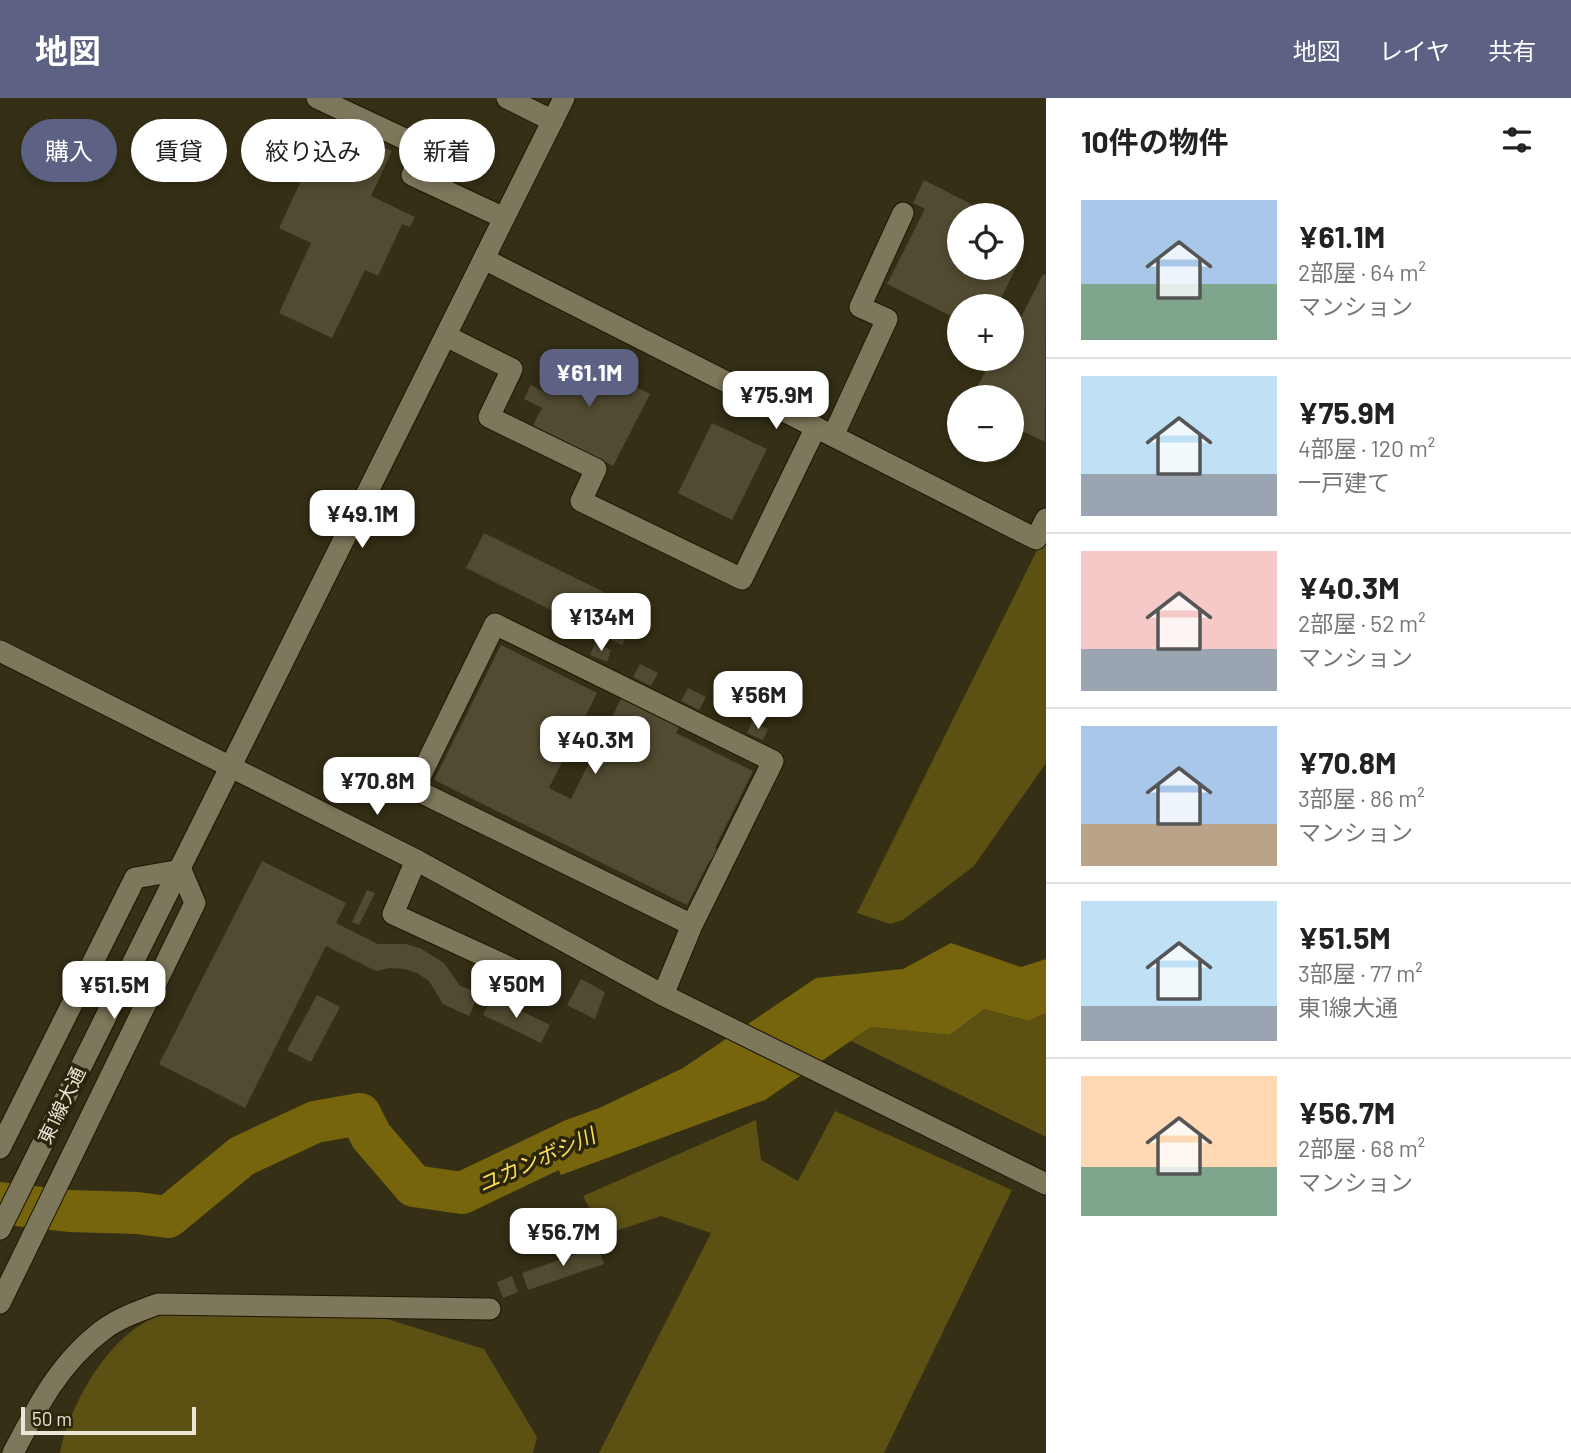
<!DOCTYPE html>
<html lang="ja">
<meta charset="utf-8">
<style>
body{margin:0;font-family:Barlow,"Noto Sans JP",sans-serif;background:#f6f6f6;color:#222;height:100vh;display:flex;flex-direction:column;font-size:26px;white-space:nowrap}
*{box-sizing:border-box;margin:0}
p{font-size:23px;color:#767676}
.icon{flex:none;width:38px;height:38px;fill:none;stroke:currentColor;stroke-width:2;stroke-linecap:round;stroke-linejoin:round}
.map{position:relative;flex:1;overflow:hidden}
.side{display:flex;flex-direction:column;background:#fff;width:525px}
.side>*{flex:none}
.hud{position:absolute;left:21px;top:21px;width:665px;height:63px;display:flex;gap:14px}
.tools{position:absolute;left:947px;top:105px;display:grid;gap:14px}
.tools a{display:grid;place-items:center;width:77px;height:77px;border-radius:50%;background:#fff;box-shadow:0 4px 10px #0003;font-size:35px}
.scale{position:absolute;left:21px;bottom:18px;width:175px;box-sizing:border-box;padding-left:7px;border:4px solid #e9e6d7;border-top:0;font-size:19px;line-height:24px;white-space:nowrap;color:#e9e6d7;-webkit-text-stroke:5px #2a250b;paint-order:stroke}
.price{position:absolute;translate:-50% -60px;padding:0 16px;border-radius:14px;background:#fff;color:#222;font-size:23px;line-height:46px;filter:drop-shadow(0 2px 4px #0008)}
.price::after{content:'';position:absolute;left:50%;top:42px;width:21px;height:16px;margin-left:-10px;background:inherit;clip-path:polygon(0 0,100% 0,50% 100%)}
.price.on{background:#5d6284;color:#fff}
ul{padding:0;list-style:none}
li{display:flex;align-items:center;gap:21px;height:175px;padding:0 35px}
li+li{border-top:2px solid #e0e0e0}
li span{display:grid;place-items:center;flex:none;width:196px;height:140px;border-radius:0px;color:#555}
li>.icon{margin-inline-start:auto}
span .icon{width:84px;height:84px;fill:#fffc;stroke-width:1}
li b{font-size:30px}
h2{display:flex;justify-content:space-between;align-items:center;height:84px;padding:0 35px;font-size:30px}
.tag{padding:0 24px;border-radius:32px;background:#fff;box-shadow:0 4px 10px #0003;font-size:24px;line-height:63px}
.tag.on{background:#5d6284;color:#fff}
header{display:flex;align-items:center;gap:42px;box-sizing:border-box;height:98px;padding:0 35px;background:#5d6284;color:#fff}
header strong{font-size:33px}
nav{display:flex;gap:38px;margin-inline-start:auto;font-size:24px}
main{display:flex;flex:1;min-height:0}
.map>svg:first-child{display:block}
.green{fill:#5c5013}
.water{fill:#76650d}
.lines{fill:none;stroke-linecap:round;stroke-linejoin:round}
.river{stroke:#76650d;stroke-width:42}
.building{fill:#514b31}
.minor-casing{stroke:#1c1700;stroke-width:23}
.minor{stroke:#7d775b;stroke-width:21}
.labels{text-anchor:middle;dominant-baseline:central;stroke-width:7;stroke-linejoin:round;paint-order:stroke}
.street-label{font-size:19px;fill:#e9e6d7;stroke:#2a250b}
.water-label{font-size:21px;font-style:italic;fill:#fee158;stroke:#2a250b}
</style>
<header>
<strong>地図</strong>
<nav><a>地図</a><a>レイヤ</a><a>共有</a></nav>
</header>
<main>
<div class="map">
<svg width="1046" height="1355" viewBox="0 0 1046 1355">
<rect width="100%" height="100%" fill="#342f15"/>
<g class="green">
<polygon points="1046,434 1046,665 974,768 903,822 890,826 857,815"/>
<polygon points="984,911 1029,923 1046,915 1046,1039 851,943 871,929 950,937"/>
<polygon points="835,1013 1012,1092 884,1355 599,1355 711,1135 661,1118 604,1137 583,1098 756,1022 761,1062 798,1083"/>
<path d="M204 1215 387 1221 484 1251 537 1339 533 1355H60C70 1305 113 1228 166 1216 178 1213 192 1215 204 1215Z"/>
</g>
<polygon class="water" points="951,845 1021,869 1046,861 1046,915 1029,923 984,911 950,937 871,929 765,1002 561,1077 543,1037 683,970 816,880 903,871"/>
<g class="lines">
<polyline class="river" points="0,1105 69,1113 137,1115 168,1119 242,1058 315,1024 360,1016 371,1038 414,1088 462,1095 575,1041 603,1031"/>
</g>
<g class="building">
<polygon points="329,23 392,53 371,98 415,119 410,129 402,126 378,178 365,172 332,240 279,215 311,145 279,130"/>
<polygon points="924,82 971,106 965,117 959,117 959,170 1012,170 1012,155 1021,160 997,208 959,208 959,222 887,186 925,111 913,105"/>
<polygon points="1043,176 1046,177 1045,344 1012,328 1012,299 972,299 992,261 1012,261 1012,230 1015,231"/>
<polygon points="571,256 650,296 613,368 533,327 542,310 524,301 531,287 549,297"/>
<polygon points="712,325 767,351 732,422 678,395"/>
<polygon points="484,435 640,512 622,547 466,470"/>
<polygon points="595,545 611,552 607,564 590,557"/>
<polygon points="501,547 597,595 549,690 571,701 623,597 681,626 676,635 753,673 715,750 721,753 715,765 710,762 687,807 434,682"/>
<polygon points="640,566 658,575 651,588 633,579"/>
<polygon points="688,590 706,599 699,612 681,603"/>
<polygon points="752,624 768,631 763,642 747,635"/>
<polygon points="262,763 346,805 336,825 378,846 406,846 420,850 444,865 460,888 479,895 469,918 443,906 429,883 417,875 404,871 390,870 376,873 326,848 245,1010 159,966"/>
<polygon points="367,792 375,795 359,827 352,824"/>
<polygon points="581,881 605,894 595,921 567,907"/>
<polygon points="317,897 340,909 311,964 287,952"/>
<polygon points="492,899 550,927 541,945 483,917"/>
<polygon points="598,1148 604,1166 528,1192 522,1175"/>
<polygon points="512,1178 518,1194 503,1200 497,1184"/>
</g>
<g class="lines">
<g class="minor-casing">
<g id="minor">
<polyline points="317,0 424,50 412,77 504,120"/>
<polyline points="507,0 553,23"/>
<polyline points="484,161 1036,441 1046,421"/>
<polyline points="446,238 512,271 489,319 596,371 581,403 742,481 816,329"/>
<polyline points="833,338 887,221 860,209 903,115"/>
<polyline points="0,553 416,762 663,897 1046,1086"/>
<polyline points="416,762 393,816 548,887"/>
<polyline points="663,897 692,827 773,663 495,526 414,691 692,827"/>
<polyline points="0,1050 135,780 181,772 195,805 0,1205"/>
<polyline points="0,1131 564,0"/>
<path d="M13 1355C37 1309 60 1264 103 1232 119 1220 139 1213 158 1206L490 1211"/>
</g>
</g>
<use href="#minor" class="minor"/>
</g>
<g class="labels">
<g class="street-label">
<text transform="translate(61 1007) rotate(-64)">東1線大通</text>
</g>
<g class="water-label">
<text transform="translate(536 1061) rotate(-24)">ユカンボシ川</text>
</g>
</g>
</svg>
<div class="tools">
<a><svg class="icon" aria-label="locate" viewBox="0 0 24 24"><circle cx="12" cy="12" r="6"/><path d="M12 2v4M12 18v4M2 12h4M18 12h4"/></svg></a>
<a>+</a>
<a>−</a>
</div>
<div class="scale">50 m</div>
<b class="price on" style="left:589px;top:311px">¥61.1M</b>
<b class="price" style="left:776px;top:333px">¥75.9M</b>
<b class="price" style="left:362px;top:452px">¥49.1M</b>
<b class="price" style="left:601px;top:555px">¥134M</b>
<b class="price" style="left:758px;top:633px">¥56M</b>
<b class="price" style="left:595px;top:678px">¥40.3M</b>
<b class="price" style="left:377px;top:719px">¥70.8M</b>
<b class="price" style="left:516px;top:922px">¥50M</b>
<b class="price" style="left:114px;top:923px">¥51.5M</b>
<b class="price" style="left:563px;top:1170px">¥56.7M</b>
<div class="hud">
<a class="tag on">購入</a>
<a class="tag">賃貸</a>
<a class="tag">絞り込み</a>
<a class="tag">新着</a>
</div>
</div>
<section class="side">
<h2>10件の物件<svg class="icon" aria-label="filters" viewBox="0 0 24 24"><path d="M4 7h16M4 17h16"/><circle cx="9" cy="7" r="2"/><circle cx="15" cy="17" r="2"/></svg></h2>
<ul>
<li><span style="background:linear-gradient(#a9c7e8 60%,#7fa58c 0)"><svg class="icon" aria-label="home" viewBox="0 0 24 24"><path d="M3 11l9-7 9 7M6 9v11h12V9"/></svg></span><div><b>¥61.1M</b><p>2部屋 · 64 m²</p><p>マンション</p></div></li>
<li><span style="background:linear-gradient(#bfe0f5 70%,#9aa5b1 0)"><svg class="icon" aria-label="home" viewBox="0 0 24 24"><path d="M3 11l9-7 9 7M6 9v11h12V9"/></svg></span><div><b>¥75.9M</b><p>4部屋 · 120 m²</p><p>一戸建て</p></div></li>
<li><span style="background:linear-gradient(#f6c9c9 70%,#9aa5b1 0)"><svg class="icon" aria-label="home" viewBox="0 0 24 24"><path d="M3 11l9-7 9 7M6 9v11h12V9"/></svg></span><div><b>¥40.3M</b><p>2部屋 · 52 m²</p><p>マンション</p></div></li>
<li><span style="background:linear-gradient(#a9c7e8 70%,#b9a48a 0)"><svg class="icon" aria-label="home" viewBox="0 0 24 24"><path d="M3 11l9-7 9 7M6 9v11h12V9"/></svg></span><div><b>¥70.8M</b><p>3部屋 · 86 m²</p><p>マンション</p></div></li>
<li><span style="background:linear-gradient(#bfe0f5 75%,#9aa5b1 0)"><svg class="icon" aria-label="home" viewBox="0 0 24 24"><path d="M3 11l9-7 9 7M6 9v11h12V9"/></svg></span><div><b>¥51.5M</b><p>3部屋 · 77 m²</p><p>東1線大通</p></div></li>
<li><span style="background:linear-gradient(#ffd9b3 65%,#7fa58c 0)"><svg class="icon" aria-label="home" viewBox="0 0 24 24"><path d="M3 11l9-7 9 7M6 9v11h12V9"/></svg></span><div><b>¥56.7M</b><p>2部屋 · 68 m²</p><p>マンション</p></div></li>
</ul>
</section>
</main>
